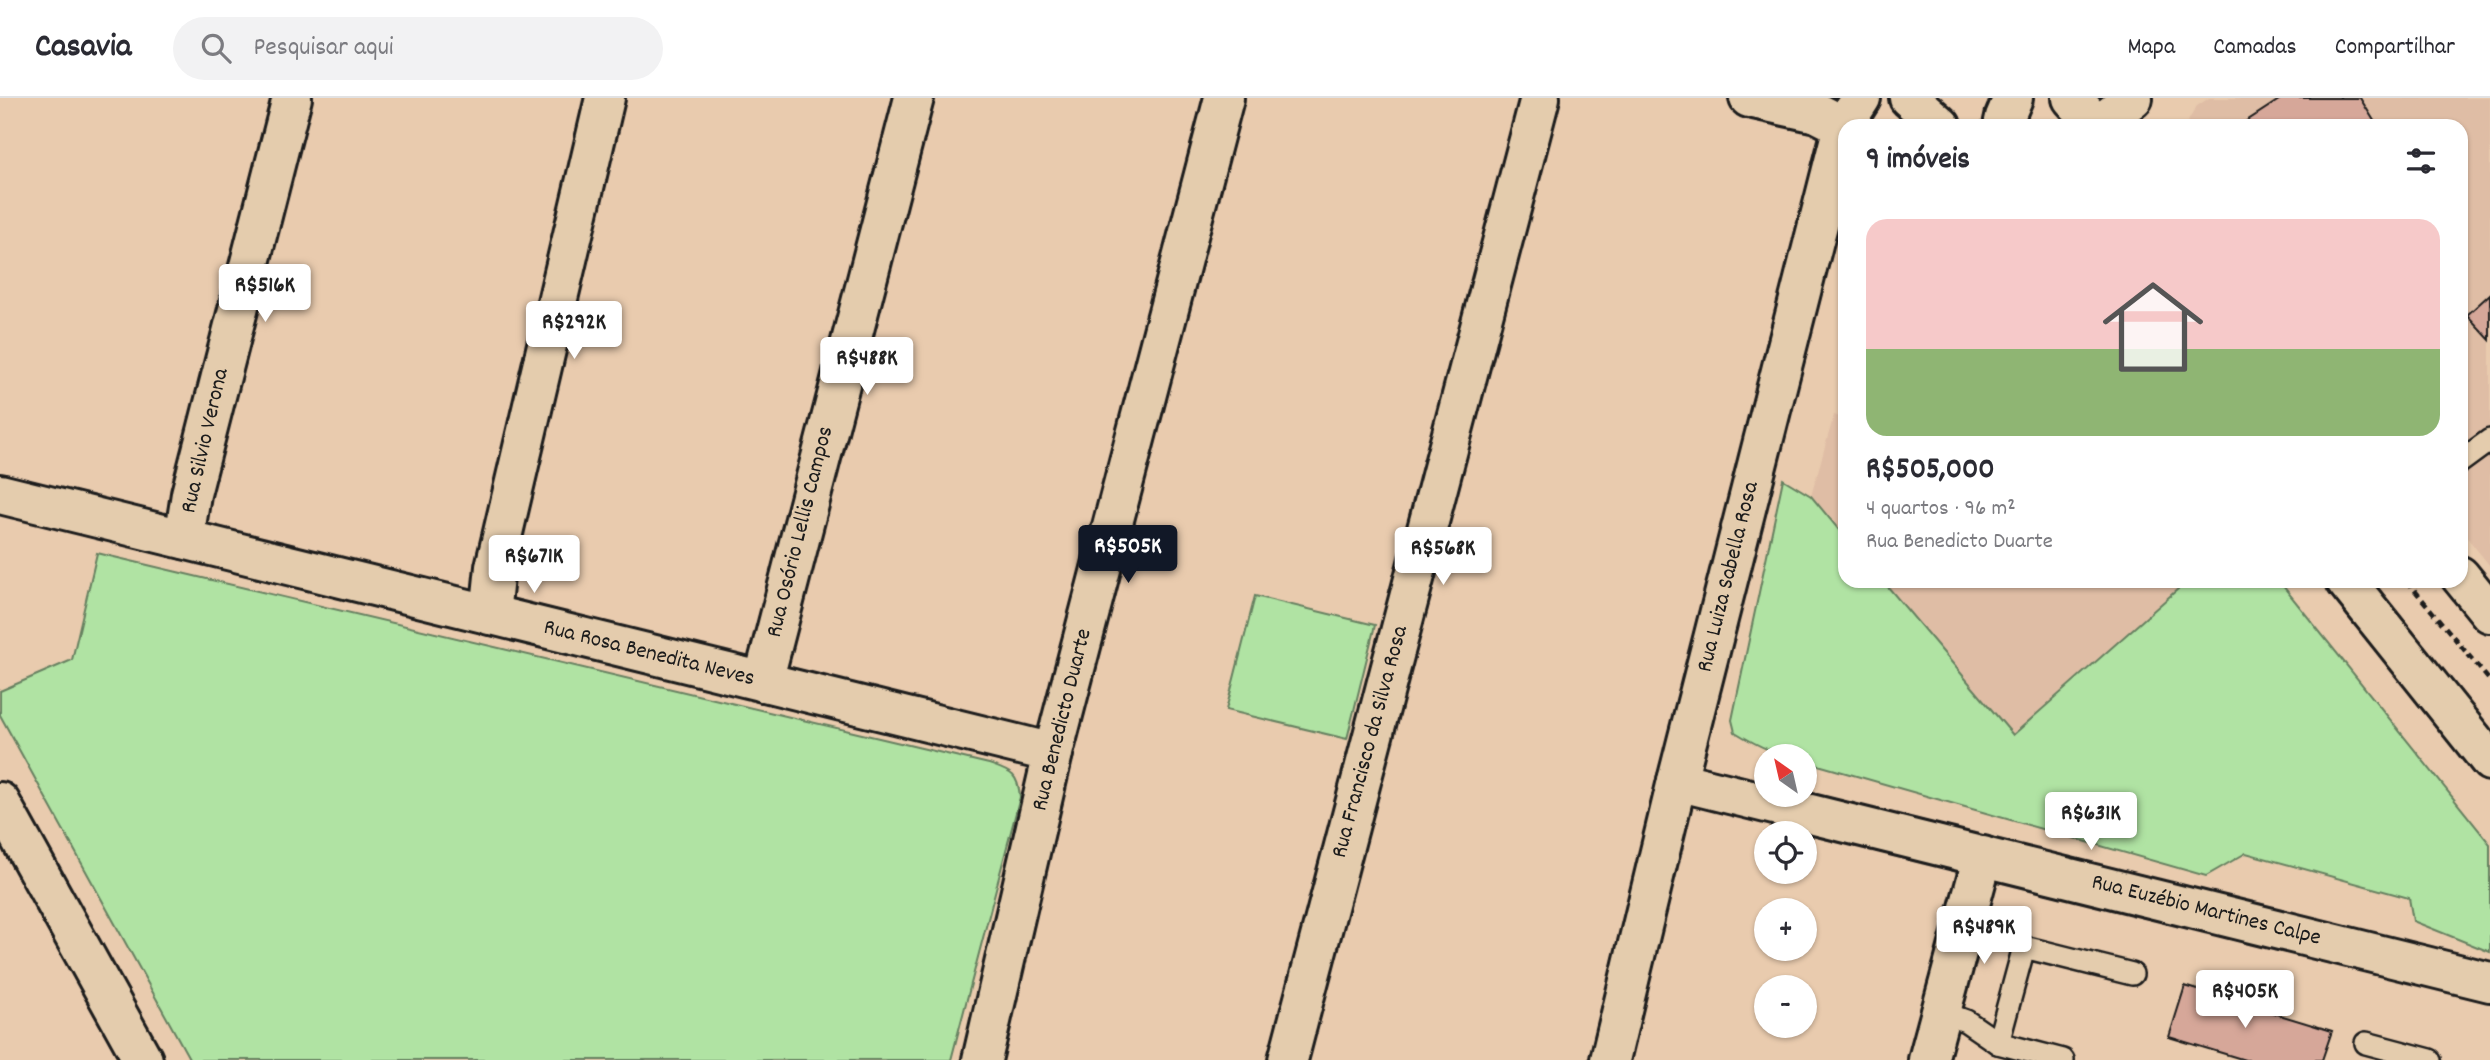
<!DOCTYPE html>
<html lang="pt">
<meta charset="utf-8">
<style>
body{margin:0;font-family:Dekko,sans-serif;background:#f2f2f3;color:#2b2b33;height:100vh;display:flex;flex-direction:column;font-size:26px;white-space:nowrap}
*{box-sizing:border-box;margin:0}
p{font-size:23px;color:#7c7c81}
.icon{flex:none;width:38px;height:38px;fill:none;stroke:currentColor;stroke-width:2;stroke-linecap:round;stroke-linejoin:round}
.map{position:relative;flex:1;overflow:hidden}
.sheet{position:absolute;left:1838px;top:21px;width:630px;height:469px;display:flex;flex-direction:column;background:#fff;border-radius:21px;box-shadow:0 2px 5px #0004}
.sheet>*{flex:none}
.needle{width:46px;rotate:326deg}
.buttons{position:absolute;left:1754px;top:646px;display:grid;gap:14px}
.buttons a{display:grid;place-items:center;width:63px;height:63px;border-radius:50%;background:#fff;box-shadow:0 2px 5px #0004;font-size:35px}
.price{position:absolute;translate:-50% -60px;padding:0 16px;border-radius:7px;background:#fff;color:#222;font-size:23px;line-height:46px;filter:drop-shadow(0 2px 4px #0008)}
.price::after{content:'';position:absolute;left:50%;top:42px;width:21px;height:16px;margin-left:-10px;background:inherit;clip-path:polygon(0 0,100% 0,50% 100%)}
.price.selected{background:#111827;color:#fff}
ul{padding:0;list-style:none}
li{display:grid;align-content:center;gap:14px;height:371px;padding:0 28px}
li span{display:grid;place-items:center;height:217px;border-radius:21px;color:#555}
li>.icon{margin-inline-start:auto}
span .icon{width:126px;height:126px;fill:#fffc;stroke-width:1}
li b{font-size:30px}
h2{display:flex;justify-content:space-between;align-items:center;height:84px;padding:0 28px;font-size:30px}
header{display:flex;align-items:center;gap:42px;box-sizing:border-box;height:98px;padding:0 35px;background:#fff;border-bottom:2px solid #e1e1e2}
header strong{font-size:33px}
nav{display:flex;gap:38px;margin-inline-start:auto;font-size:24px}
.search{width:490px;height:63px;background:#f2f2f3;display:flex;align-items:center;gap:18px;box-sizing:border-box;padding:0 24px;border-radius:38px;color:#7c7c81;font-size:26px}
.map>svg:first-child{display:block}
.built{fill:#dfbda5}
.green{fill:#b0e3a3;stroke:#668060;stroke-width:2}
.building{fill:#d6a799;stroke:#1c1c1c;stroke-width:2}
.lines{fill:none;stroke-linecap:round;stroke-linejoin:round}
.service-casing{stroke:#1c1c1c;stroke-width:26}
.minor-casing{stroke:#1c1c1c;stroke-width:44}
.secondary-casing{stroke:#1c1c1c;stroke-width:44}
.primary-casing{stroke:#1c1c1c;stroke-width:44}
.path{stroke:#1c1c1c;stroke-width:4.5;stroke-dasharray:7 5;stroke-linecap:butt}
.service{stroke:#e4ccad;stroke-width:21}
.minor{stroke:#e4ccad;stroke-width:38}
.secondary{stroke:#e4ccad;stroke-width:38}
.primary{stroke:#e4ccad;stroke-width:38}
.labels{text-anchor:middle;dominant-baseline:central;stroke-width:5;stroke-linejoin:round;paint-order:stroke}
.street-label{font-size:23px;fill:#1c1c1c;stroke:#e4ccad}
</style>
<header>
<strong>Casavia</strong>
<div class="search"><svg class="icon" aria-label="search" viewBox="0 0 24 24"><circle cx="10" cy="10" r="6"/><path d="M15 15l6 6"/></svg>Pesquisar aqui</div>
<nav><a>Mapa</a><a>Camadas</a><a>Compartilhar</a></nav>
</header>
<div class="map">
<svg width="2490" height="962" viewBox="0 0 2490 962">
<rect width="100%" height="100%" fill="#e9cbae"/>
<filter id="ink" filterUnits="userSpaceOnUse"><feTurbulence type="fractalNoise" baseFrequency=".0143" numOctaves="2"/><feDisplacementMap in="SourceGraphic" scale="14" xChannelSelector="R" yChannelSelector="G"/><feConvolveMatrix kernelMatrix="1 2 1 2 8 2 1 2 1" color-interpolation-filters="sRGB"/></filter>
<g filter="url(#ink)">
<g class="built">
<polygon points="2209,0 2490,0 2490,468 2461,432 2460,28 2185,28 2197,8"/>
<polygon points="1834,317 1844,320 1844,438 1811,398"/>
<polygon points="1883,483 2187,483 2013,638"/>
</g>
<g class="green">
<path d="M1783 381 1811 398 1844 438V483H1883L2013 637 2187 483H2279L2490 746V854L2413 823 2409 800 2246 755 2206 778 1804 663V658C1776 658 1758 648 1735 634L1732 622Z"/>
<path d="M97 455 989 666C1011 674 1018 675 1020 699L951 962H190L0 617V593L72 562Z"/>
<polygon points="1255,498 1375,527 1347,641 1226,612"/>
</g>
<g class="building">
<polygon points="2282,0 2360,0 2376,26 2239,28"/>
<polygon points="2490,196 2490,242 2467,217"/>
<polygon points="2185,888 2332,933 2322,962 2245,962 2169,939"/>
</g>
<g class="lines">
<g class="service-casing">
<g id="service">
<polyline points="2460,364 2490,342"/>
<polyline points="1941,914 1966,923 1998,945 2063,962"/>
<polyline points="1998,945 2024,849 2132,876"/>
<polyline points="2366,945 2430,962"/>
</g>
</g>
<g class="minor-casing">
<g id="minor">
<polyline points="1749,0 1817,15 1843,28"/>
<polyline points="0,396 1053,655"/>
<polyline points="184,441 191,396 292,0"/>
<polyline points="490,517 495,469 605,0"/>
<polyline points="763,584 914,0"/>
<polyline points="1677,683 2490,884"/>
<polyline points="0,704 143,962"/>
<polyline points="982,962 1053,655 1224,0"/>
<polyline points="1288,962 1540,0"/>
<polyline points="1610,962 1677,683 1843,28 1861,0"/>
<polyline points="1928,962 1983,758"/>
</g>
</g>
<g class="secondary-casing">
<polyline id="secondary" points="1909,0 1941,28"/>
</g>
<g class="primary-casing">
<g id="primary">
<polyline points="2072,0 2097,28"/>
<polyline points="2003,28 2005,19 2013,0"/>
<polyline points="2098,28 2133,0"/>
<polyline points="2460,478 2490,515"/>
<polyline points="2346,483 2490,663"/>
</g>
</g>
<polyline class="path" points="2407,483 2490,583"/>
<use href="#service" class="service"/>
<use href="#minor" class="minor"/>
<use href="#secondary" class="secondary"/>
<use href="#primary" class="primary"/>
</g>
</g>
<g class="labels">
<g class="street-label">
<text transform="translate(206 343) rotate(-77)">Rua Silvio Verona</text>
<text transform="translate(801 434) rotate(-76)">Rua Osório Lellis Campos</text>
<text transform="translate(1729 479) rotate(-76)">Rua Luiza Sabella Rosa</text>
<text transform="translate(649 556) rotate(14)">Rua Rosa Benedita Neves</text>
<text transform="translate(1063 622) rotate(-76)">Rua Benedicto Duarte</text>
<text transform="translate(1371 644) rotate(-75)">Rua Francisco da Silva Rosa</text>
<text transform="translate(2206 813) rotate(14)">Rua Euzébio Martines Calpe</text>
</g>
</g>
</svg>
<div class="buttons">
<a><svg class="needle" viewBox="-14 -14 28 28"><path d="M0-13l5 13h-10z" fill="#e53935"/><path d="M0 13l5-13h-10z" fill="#7c7c81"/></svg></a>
<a><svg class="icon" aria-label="locate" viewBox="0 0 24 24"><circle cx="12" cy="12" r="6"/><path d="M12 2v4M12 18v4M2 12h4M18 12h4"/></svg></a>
<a>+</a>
<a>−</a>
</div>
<b class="price" style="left:265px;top:226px">R$516K</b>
<b class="price" style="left:574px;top:263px">R$292K</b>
<b class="price" style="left:867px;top:299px">R$488K</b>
<b class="price selected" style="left:1128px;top:487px">R$505K</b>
<b class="price" style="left:1443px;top:489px">R$568K</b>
<b class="price" style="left:534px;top:497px">R$671K</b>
<b class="price" style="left:2091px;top:754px">R$631K</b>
<b class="price" style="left:1984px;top:868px">R$489K</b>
<b class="price" style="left:2245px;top:932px">R$405K</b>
<section class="sheet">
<h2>9 imóveis<svg class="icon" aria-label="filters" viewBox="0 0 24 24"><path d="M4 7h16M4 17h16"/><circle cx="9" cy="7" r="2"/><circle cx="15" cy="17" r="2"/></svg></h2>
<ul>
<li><span style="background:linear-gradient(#f6c9c9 60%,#8fb573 0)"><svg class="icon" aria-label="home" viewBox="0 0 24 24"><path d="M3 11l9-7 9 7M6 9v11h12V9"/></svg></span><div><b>R$505,000</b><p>4 quartos · 96 m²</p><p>Rua Benedicto Duarte</p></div></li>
</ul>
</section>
</div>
